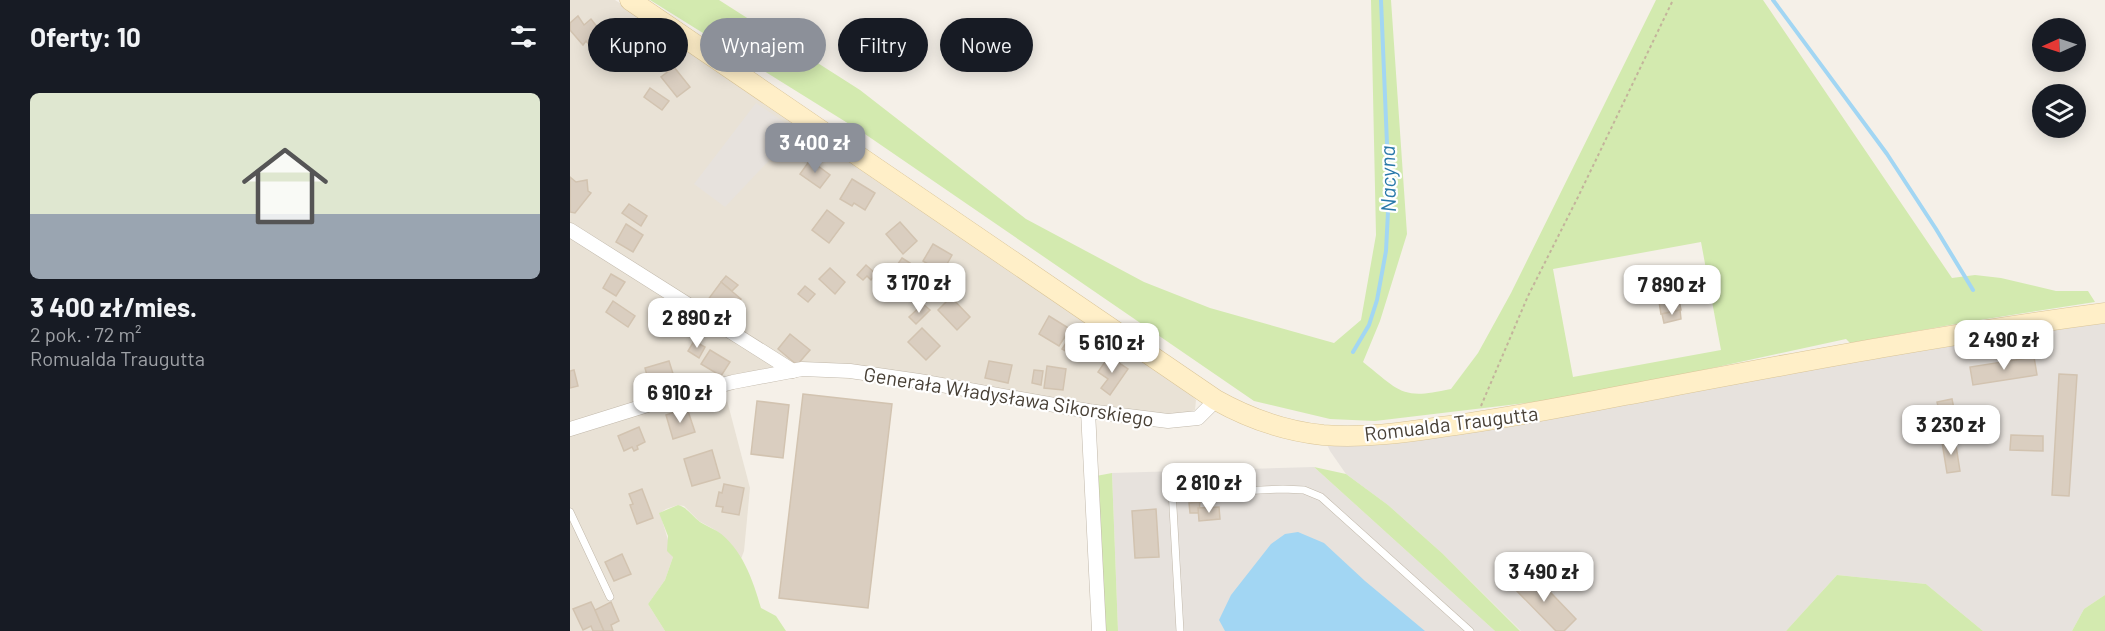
<!DOCTYPE html>
<html lang="pl">
<meta charset="utf-8">
<style>
body{margin:0;font-family:Barlow,sans-serif;background:#242831;color:#f1f3f6;height:100vh;display:flex;flex-direction:column;font-size:22px;white-space:nowrap}
*{box-sizing:border-box;margin:0}
p{font-size:20px;color:#9ea1a6}
.icon{flex:none;width:33px;height:33px;fill:none;stroke:currentColor;stroke-width:2;stroke-linecap:round;stroke-linejoin:round}
.map{position:relative;flex:1;overflow:hidden}
.details{display:flex;flex-direction:column;background:#171b24;width:570px}
.details>*{flex:none}
.hud{position:absolute;left:18px;top:18px;width:570px;height:54px;display:flex;gap:12px}
.needle{width:39px;rotate:267deg}
.controls{position:absolute;left:1462px;top:18px;display:grid;gap:12px}
.controls a{display:grid;place-items:center;width:54px;height:54px;border-radius:50%;background:#171b24;box-shadow:0 3px 15px #0003;font-size:30px}
.price{position:absolute;translate:-50% -51px;padding:0 14px;border-radius:12px;background:#fff;color:#222;font-size:20px;line-height:39px;filter:drop-shadow(0 2px 3px #0008)}
.price::after{content:'';position:absolute;left:50%;top:36px;width:18px;height:14px;margin-left:-9px;background:inherit;clip-path:polygon(0 0,100% 0,50% 100%)}
.price.selected{background:#8c9099;color:#fff}
ul{padding:0;list-style:none}
li{display:grid;align-content:center;gap:12px;height:318px;padding:0 30px}
li+li{border-top:2px solid #363941}
li span{display:grid;place-items:center;height:186px;border-radius:9px;color:#555}
li>.icon{margin-inline-start:auto}
span .icon{width:108px;height:108px;fill:#fffc;stroke-width:1}
li b{font-size:26px}
h2{display:flex;justify-content:space-between;align-items:center;height:72px;padding:0 30px;font-size:26px}
.pill{padding:0 21px;border-radius:27px;background:#171b24;box-shadow:0 3px 15px #0003;font-size:21px;line-height:54px}
.pill.selected{background:#8c9099;color:#fff}
main{display:flex;flex:1;min-height:0}
.map>svg:first-child{display:block}
.residential{fill:#e9e2d6}
.industrial{fill:#e7e2dd}
.green{fill:#d3eaaf;fill-rule:evenodd}
.water{fill:#a2d6f3}
.lines{fill:none;stroke-linecap:round;stroke-linejoin:round}
.stream{stroke:#a2d6f3;stroke-width:4}
.building{fill:#dacec0;stroke:#d2c3b0;stroke-width:1.5}
.lane-casing{stroke:#c1b8aa;stroke-width:8}
.street-casing{stroke:#c1b8aa;stroke-width:15}
.secondary-casing{stroke:#dac598;stroke-width:21}
.path{stroke:#c3b39b;stroke-width:2;stroke-dasharray:3 3;stroke-linecap:butt}
.lane{stroke:#fff;stroke-width:7}
.street{stroke:#fff;stroke-width:14}
.secondary{stroke:#ffefc8;stroke-width:20}
.labels{text-anchor:middle;dominant-baseline:central;stroke-width:4.5;stroke-linejoin:round;paint-order:stroke}
.street-label{font-size:20px;fill:#484036;stroke:#fff}
.water-label{font-size:21px;font-style:italic;fill:#2878a9;stroke:#fff}
</style>
<main>
<section class="details">
<h2>Oferty: 10<svg class="icon" aria-label="filters" viewBox="0 0 24 24"><path d="M4 7h16M4 17h16"/><circle cx="9" cy="7" r="2"/><circle cx="15" cy="17" r="2"/></svg></h2>
<ul>
<li><span style="background:linear-gradient(#dfe7d0 65%,#9aa5b1 0)"><svg class="icon" aria-label="home" viewBox="0 0 24 24"><path d="M3 11l9-7 9 7M6 9v11h12V9"/></svg></span><div><b>3 400 zł/mies.</b><p>2 pok. · 72 m²</p><p>Romualda Traugutta</p></div></li>
</ul>
</section>
<div class="map">
<svg width="1535" height="631" viewBox="0 0 1535 631">
<rect width="100%" height="100%" fill="#f5f0e8"/>
<g class="residential">
<polygon points="0,0 45,0 184,88 615,388 626,400 625,410 612,415 591,416 311,369 243,364 196,368 112,388 0,422"/>
<polygon points="154,389 180,488 174,551 171,559 161,544 147,531 129,521 114,506 108,505 96,509 90,513 103,557 95,580 78,604 95,631 0,631 0,434"/>
</g>
<g class="industrial">
<polygon points="186,103 227,131 155,207 124,184"/>
<polygon points="1535,314 1535,595 1514,609 1502,631 1413,631 1356,584 1267,575 1216,631 951,631 873,554 818,505 776,474 760,451 753,435 811,435"/>
<polygon points="744,467 925,631 548,631 542,473"/>
</g>
<g class="green">
<path d="M80 0H149L290 90 456 219 574 282 640 308 764 343 791 320 806 235 801 0H821L837 234 810 321 793 362C831 392 831 400 881 389L908 353 941 293 1086 0H1193L1382 278 1405 275 1431 278 1486 291H1518L1525 302 1397 322 1280 343 1276 339 1014 396 805 421 760 419 684 401 292 132ZM1131 242 1151 350 1003 377 983 269Z"/>
<polygon points="744,467 776,474 818,505 873,554 950,631 925,631"/>
<polygon points="542,473 548,631 533,631 526,476"/>
<path d="M108 505C117 507 122 516 130 522 135 525 141 528 147 531 172 548 183 580 191 608L206 616 216 631H95L78 604 95 580 103 557 97 551 98 536 89 513Z"/>
<polygon points="1267,575 1356,584 1413,631 1216,631"/>
<polygon points="1535,595 1535,631 1502,631 1514,609"/>
</g>
<polygon class="water" points="728,532 754,543 795,581 855,631 655,631 649,620 661,595 701,544 715,534"/>
<g class="lines">
<g class="stream">
<polyline points="1203,0 1317,154 1366,229 1403,290"/>
<polyline points="783,352 799,325 807,300 816,251 819,192 811,0"/>
</g>
</g>
<g class="building">
<polygon points="8,16 14,25 21,19 35,37 22,48 16,41 13,45 0,30 0,23"/>
<polygon points="51,32 61,46 54,51 51,47 41,55 34,45"/>
<polygon points="104,67 120,87 107,97 91,77"/>
<polygon points="80,88 99,101 92,110 74,97"/>
<polygon points="240,160 260,175 250,188 230,174"/>
<polygon points="0,177 6,182 17,180 18,191 21,193 5,213 0,212"/>
<polygon points="282,179 305,193 295,210 284,203 282,206 270,199"/>
<polygon points="59,204 77,216 71,226 52,213"/>
<polygon points="257,210 274,223 259,243 242,230"/>
<polygon points="330,222 347,241 333,254 316,234"/>
<polygon points="56,224 73,235 63,252 46,242"/>
<polygon points="363,244 382,255 372,273 353,261"/>
<polygon points="332,258 340,263 332,273 325,268"/>
<polygon points="296,265 306,274 301,280 297,276 293,280 287,275"/>
<polygon points="260,268 275,282 265,294 249,279"/>
<polygon points="41,274 55,282 46,296 33,288"/>
<polygon points="156,276 168,285 162,291 151,282"/>
<polygon points="1105,280 1111,310 1091,314 1086,283"/>
<polygon points="151,282 171,299 157,317 137,301"/>
<polygon points="235,286 245,294 238,302 228,294"/>
<polygon points="381,297 400,317 387,330 368,310"/>
<polygon points="43,301 65,316 58,327 36,312"/>
<polygon points="353,304 360,310 346,324 339,317"/>
<polygon points="1110,310 1111,319 1094,323 1092,314"/>
<polygon points="479,316 500,329 489,346 469,334"/>
<polygon points="352,328 370,346 356,360 338,342"/>
<polygon points="503,332 519,342 509,359 492,349"/>
<polygon points="220,334 240,350 227,365 208,349"/>
<polygon points="124,341 135,347 129,358 118,351"/>
<polygon points="140,350 160,362 151,376 131,364"/>
<polygon points="539,356 558,369 540,395 531,388 538,379 528,372"/>
<polygon points="1464,357 1467,375 1403,385 1400,367"/>
<polygon points="99,361 105,380 80,387 75,368"/>
<polygon points="419,361 442,365 438,383 415,378"/>
<polygon points="477,366 496,369 493,390 474,388"/>
<polygon points="4,370 8,386 0,388 0,371"/>
<polygon points="464,370 473,371 471,385 462,383"/>
<polygon points="1489,374 1507,375 1499,496 1482,495"/>
<polygon points="233,394 322,404 298,608 209,598"/>
<polygon points="1382,399 1386,419 1372,422 1367,402"/>
<polygon points="187,401 219,405 213,458 181,454"/>
<polygon points="117,408 125,432 103,439 96,415"/>
<polygon points="69,427 75,442 67,446 68,449 64,451 62,447 54,451 48,436"/>
<polygon points="1441,435 1473,436 1473,451 1440,450"/>
<polygon points="1385,439 1390,471 1377,473 1372,442"/>
<polygon points="142,450 150,478 122,486 114,459"/>
<polygon points="154,484 174,488 169,515 152,512 153,507 146,506 149,492 152,493"/>
<polygon points="72,489 83,518 67,524 60,505 63,504 59,494"/>
<polygon points="630,502 629,513 620,513 619,503"/>
<polygon points="649,507 650,519 629,521 628,508"/>
<polygon points="586,509 589,557 565,558 562,511"/>
<polygon points="52,554 61,574 44,581 35,562"/>
<polygon points="960,571 1006,619 994,631 986,631 943,587"/>
<polygon points="21,602 25,610 34,631 23,631 21,626 13,630 3,609"/>
<polygon points="41,602 49,621 41,625 43,631 34,631 25,610"/>
</g>
<g class="lines">
<g class="lane-casing">
<g id="lane">
<polyline points="601,472 610,631"/>
<polyline points="603,494 713,489 734,490 751,497 900,631"/>
<polyline points="0,512 40,597"/>
</g>
</g>
<g class="street-casing">
<g id="street">
<polyline points="0,230 223,371"/>
<polyline points="518,411 529,631"/>
<polyline points="0,429 87,402 163,382 232,369 280,371 349,381 518,411 598,421 628,418 646,400"/>
</g>
</g>
<g class="secondary-casing">
<path id="secondary" d="M60 0 646 400C680 419 715 431 753 435 793 438 832 433 871 427 933 419 994 407 1055 395 1214 365 1374 334 1535 313"/>
</g>
<polyline class="path" points="911,406 958,296 1008,197 1103,0"/>
<use href="#lane" class="lane"/>
<use href="#street" class="street"/>
<use href="#secondary" class="secondary"/>
</g>
<g class="labels">
<g class="street-label">
<text transform="translate(439 396) rotate(9)">Generała Władysława Sikorskiego</text>
<text transform="translate(881 423) rotate(-7)">Romualda Traugutta</text>
</g>
<g class="water-label">
<text transform="translate(817 179) rotate(-91)">Nacyna</text>
</g>
</g>
</svg>
<div class="controls">
<a><svg class="needle" viewBox="-14 -14 28 28"><path d="M0-13l5 13h-10z" fill="#e53935"/><path d="M0 13l5-13h-10z" fill="#9ea1a6"/></svg></a>
<a><svg class="icon" aria-label="layers" viewBox="0 0 24 24"><path d="M12 4l9 5-9 5-9-5zM3 14l9 5 9-5"/></svg></a>
</div>
<b class="price selected" style="left:245px;top:174px">3 400 zł</b>
<b class="price" style="left:349px;top:314px">3 170 zł</b>
<b class="price" style="left:1102px;top:316px">7 890 zł</b>
<b class="price" style="left:127px;top:349px">2 890 zł</b>
<b class="price" style="left:1434px;top:371px">2 490 zł</b>
<b class="price" style="left:542px;top:374px">5 610 zł</b>
<b class="price" style="left:110px;top:424px">6 910 zł</b>
<b class="price" style="left:1381px;top:456px">3 230 zł</b>
<b class="price" style="left:639px;top:514px">2 810 zł</b>
<b class="price" style="left:974px;top:603px">3 490 zł</b>
<div class="hud">
<a class="pill">Kupno</a>
<a class="pill selected">Wynajem</a>
<a class="pill">Filtry</a>
<a class="pill">Nowe</a>
</div>
</div>
</main>
